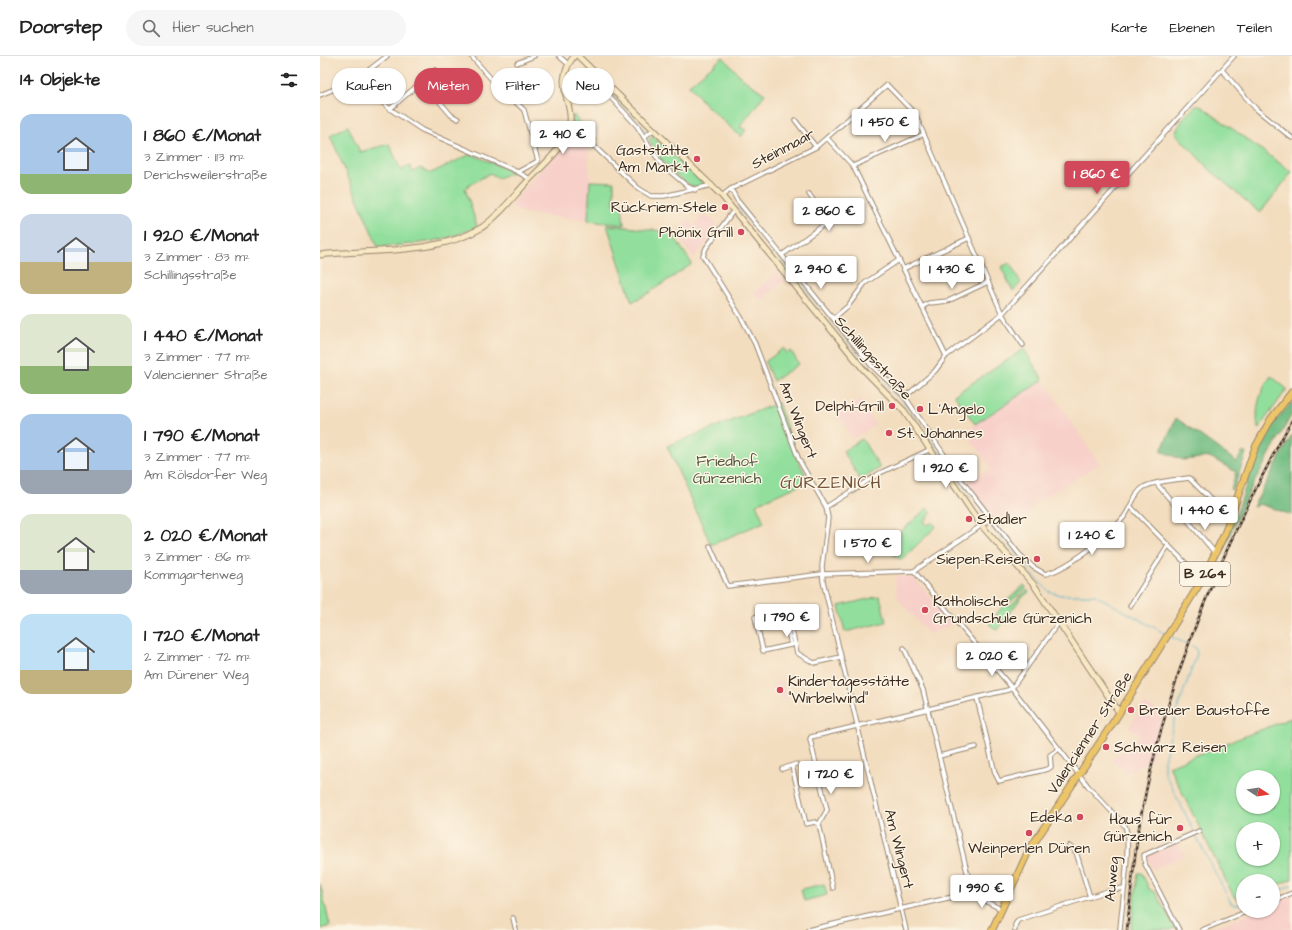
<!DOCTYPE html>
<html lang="de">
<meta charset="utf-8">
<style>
body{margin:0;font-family:"Architects Daughter",sans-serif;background:#f6f6f6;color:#222;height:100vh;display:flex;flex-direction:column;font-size:15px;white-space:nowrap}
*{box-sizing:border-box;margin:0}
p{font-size:13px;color:#767676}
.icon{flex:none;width:22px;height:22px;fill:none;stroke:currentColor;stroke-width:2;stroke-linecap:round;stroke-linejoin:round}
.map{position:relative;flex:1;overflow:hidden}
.details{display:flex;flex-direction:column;background:#fff;width:320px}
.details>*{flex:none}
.hud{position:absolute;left:12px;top:12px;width:380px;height:36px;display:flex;gap:8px}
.needle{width:26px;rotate:102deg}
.tools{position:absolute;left:916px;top:714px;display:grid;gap:8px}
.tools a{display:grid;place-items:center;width:44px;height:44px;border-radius:50%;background:#fff;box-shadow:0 1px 3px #0004;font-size:20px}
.price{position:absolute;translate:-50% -34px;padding:0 9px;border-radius:4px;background:#fff;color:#222;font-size:13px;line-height:26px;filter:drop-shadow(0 1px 2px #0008)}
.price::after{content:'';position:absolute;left:50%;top:24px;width:12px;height:9px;margin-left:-6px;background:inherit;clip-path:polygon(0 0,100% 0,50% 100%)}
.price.on{background:#d1495b;color:#fff}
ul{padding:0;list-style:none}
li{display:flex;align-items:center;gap:12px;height:100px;padding:0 20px}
li span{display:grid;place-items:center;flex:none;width:112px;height:80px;border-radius:12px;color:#555}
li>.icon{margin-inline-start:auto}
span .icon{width:48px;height:48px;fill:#fffc;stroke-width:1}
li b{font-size:17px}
h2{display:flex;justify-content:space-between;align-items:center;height:48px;padding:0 20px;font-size:17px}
.tag{padding:0 14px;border-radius:18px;background:#fff;box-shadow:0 1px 3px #0004;font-size:14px;line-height:36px}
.tag.on{background:#d1495b;color:#fff}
header{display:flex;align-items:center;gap:24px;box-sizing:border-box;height:56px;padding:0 20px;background:#fff;border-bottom:1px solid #e0e0e0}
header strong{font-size:19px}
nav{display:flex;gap:22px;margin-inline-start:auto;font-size:14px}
.search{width:280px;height:36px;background:#f6f6f6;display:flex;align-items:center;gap:10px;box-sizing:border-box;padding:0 14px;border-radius:22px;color:#767676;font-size:15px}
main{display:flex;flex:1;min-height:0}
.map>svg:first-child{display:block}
.built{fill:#f7d0c9}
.green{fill:#92df9d;stroke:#66845e;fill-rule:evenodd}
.forest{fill:#75be84;stroke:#587451}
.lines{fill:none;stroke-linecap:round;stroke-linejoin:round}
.stream{stroke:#4cb2cb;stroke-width:1}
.street-casing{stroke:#97846e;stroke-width:5.5}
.secondary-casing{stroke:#97846e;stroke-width:7}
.primary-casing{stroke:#97846e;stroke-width:8}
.street{stroke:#fff;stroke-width:3.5}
.secondary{stroke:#f8e8c3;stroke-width:5}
.primary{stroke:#edc569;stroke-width:6}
.rail-casing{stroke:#3b2a1e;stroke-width:2.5}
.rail{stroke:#fcf5e5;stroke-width:1;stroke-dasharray:3;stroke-linecap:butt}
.poi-dot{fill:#d1495b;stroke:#fcf5e5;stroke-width:1.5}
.labels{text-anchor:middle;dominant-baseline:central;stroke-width:3;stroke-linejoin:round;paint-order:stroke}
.shield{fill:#fcf5e5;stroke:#75675a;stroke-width:1}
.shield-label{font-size:14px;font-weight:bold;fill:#3b2a1e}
.street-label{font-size:15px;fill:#3b2a1e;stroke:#fcf5e5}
.poi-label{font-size:15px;fill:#3b2a1e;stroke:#fcf5e5;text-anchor:end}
.park-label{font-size:15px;fill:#51573e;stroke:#fcf5e5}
.quarter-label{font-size:17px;letter-spacing:1px;fill:#725239;stroke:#fcf5e5}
</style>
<header>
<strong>Doorstep</strong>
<div class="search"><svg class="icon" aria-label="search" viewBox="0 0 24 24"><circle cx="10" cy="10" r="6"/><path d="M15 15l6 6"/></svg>Hier suchen</div>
<nav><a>Karte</a><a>Ebenen</a><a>Teilen</a></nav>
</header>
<main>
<section class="details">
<h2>14 Objekte<svg class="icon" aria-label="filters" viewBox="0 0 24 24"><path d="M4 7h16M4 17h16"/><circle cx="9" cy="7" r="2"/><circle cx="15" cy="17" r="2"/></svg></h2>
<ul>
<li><span style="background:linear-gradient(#a9c7e8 75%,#8fb573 0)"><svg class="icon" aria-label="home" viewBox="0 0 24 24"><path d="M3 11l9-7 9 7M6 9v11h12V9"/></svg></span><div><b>1 860 €/Monat</b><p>3 Zimmer · 113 m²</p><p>Derichsweilerstraße</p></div></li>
<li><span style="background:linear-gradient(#c9d6e8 60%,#c2b280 0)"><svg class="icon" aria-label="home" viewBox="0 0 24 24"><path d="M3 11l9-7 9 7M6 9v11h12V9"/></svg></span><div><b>1 920 €/Monat</b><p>3 Zimmer · 83 m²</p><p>Schillingsstraße</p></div></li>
<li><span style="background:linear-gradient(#dfe7d0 65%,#8fb573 0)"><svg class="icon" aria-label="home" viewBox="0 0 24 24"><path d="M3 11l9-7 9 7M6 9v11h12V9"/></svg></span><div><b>1 440 €/Monat</b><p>3 Zimmer · 77 m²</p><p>Valencienner Straße</p></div></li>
<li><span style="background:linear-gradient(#a9c7e8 70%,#9aa5b1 0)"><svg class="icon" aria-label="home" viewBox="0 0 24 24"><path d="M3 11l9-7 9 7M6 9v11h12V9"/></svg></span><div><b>1 790 €/Monat</b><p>3 Zimmer · 77 m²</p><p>Am Rölsdorfer Weg</p></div></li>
<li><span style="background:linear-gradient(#dfe7d0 70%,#9aa5b1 0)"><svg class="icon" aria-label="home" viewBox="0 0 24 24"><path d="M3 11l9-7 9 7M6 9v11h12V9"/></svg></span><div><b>2 020 €/Monat</b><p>3 Zimmer · 86 m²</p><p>Kommgartenweg</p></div></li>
<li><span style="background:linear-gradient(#bfe0f5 70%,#c2b280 0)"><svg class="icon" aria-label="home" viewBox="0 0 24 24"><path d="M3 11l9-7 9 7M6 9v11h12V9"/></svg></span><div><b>1 720 €/Monat</b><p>2 Zimmer · 72 m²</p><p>Am Dürener Weg</p></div></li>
</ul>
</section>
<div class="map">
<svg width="972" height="874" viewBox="0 0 972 874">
<rect width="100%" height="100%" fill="#fcf5e5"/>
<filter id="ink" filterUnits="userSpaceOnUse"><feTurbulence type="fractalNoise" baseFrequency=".025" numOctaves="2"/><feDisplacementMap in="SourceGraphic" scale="8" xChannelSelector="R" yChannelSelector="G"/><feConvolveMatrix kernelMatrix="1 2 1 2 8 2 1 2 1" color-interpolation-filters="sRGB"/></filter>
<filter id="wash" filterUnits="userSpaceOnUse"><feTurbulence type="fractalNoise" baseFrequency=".012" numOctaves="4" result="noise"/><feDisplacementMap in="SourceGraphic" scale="16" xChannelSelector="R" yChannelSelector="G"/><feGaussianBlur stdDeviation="0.9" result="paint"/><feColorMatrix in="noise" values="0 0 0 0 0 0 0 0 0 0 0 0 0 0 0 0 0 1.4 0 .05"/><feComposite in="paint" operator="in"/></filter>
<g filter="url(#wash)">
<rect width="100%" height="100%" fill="#f3ddbf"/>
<g class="built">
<polygon points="246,85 253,86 268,91 270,125 268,165 200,156 191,149"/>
<polygon points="383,158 398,168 380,196 378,195 375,201 370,198 358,178 369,162 374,170"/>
<polygon points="457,216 464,225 441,245 434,236"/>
<polygon points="723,324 780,408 712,449 711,457 682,472 647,426 671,412 647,378 655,368"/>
<polygon points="541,344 555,369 533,383 517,357"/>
<polygon points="575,520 590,520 596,524 632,566 628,570 609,578 577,541"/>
<polygon points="455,626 464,627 462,630 470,636 464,645 456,640 457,638 454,636 453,631"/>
<polygon points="825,647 843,658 831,704 805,718 802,711 792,705 794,701 804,695 820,679 809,671"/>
<polygon points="858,786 864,800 832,814 827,800"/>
<polygon points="972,839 972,874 889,874 934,855 953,855 953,847"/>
</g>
<g class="green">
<polygon points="403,1 423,23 445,38 420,71 426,74 421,81 384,47 369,29"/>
<polygon points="878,48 972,116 940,157 888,112 855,77 864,61"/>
<polygon points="254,59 271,85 250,80 252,60"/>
<path d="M28 70 40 96 69 88 81 114 90 110 93 116 100 112 111 117 151 98 193 116 178 122 170 117 145 132 157 170C126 187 92 188 58 191L10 79Z"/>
<path d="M332 80 386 129 374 131C354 121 339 104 329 83Z"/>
<polygon points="270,125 294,126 294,147 302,149 304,169 268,165"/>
<polygon points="287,169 351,176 372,208 327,238 312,246"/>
<polygon points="690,207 701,227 693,235 681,211"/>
<polygon points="464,292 467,298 471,295 479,308 453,325 445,306"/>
<polygon points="704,293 723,324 655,368 634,339"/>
<path d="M951 320 967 333 938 373C935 352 939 337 951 320Z"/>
<polygon points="458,347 479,406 489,425 436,448 444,466 391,489 347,390"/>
<polygon points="542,383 560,412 540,424 523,395"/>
<polygon points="607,452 612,456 604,466 608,469 612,466 616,471 581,504 564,491"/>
<polygon points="704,529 706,532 690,546 688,548 690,550 707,534 709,536 701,542 677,574 669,568 686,546"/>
<polygon points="560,540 566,566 525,576 519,550"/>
<path d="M971 662 972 823 953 831V825H923V843H918L914 841 849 710ZM923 721H953V751H923ZM923 773H953V803H923Z"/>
<polygon points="818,817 822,817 829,833 836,837 855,872 851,874 811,874"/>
<polygon points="0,827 10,870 0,873"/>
<polygon points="504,828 507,839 484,845 481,833"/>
</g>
<g class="forest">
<polygon points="972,346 972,358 930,434 899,503 897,501 918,454 935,400 952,369"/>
<polygon points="856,362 917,406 922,396 926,397 913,435 911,433 916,416 890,401 863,404 841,395"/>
<polygon points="972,379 972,459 940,448 933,451"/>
</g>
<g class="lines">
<g class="stream">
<polyline points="285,32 327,75"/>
<polyline points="418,152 500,252"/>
<polyline points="510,264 560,325 584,346 651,442"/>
<polyline points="660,455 664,462"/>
<polyline points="669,468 685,487"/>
<polyline points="687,489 728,535 740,539 775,539 844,577"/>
<polyline points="851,581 867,588"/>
<polyline points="872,590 876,592 877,598 857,654 844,704 844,716 874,775"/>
<polyline points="875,778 911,847 915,849 923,848"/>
<polyline points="953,837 972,829"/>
</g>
</g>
</g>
<g filter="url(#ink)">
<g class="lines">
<g class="street-casing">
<g id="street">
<polyline points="151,0 174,26 204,54 218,105 198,116 210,123"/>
<polyline points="239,0 248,8"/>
<polyline points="197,7 214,0"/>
<polyline points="902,14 936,53 972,82"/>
<polyline points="36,24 70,53 102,74 198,116"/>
<polyline points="281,24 281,31 317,70 341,108 367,130 375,134"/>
<polyline points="102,25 131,59 138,63"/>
<polyline points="0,39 36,24 67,0"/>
<polyline points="70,53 115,14"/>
<polyline points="475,64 496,91"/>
<polyline points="261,70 273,84 274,90"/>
<polyline points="246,81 274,90 318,132 331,140 344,140 392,129"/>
<polyline points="324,81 333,74"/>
<polyline points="507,82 533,110 626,300"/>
<polyline points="533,110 604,78"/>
<path d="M411 133 417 144 551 309 585 341 642 425 699 498 713 511 725 518C748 513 789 480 804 461 811 452 814 437 824 431 836 425 856 424 869 422L902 455 911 458"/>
<polyline points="402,140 411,133 496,91 567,29 595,58 682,258 703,289"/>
<polyline points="414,154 386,192 383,200 422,263 435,288 479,404 506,451 508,462 502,510 503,525 586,874"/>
<polyline points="462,199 508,166 489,138"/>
<polyline points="583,213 649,182"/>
<polyline points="602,251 609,247 628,245 668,226"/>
<polyline points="514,262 528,250 545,227 579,204"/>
<polyline points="585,341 615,315 626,300 682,258 914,0"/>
<polyline points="837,428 896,498"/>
<polyline points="506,451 560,417 611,393"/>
<polyline points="811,451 882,524"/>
<polyline points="390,490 408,530 502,518 594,515 671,463"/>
<path d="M594 515 692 632 768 730 805 770C812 785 801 854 800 874"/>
<polyline points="810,550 848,490"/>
<polyline points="463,553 435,561 443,595 475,588 477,597 494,607 521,601"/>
<polyline points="471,589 463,553 467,552 475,588"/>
<polyline points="584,592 603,634 651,832 650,837"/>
<polyline points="657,642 675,717 679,725 728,713 731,711 730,699 739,693"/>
<polyline points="619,700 656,691"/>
<polyline points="472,710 486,768 495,766 499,768"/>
<polyline points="462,713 476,708"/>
<polyline points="749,790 756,796 770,841"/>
<polyline points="513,832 499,768 507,754 490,683 491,681 688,634 692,632 739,566"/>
<polyline points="953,845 972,837"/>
<polyline points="193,862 196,874"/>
<polyline points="488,874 650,837 653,839 681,853"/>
<polyline points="695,874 695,869 698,864 791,834 804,832"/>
<polyline points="859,874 825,808 824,799 879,775"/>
<polyline points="882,874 928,855"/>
</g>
</g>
<g class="secondary-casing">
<g id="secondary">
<polyline points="258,0 402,140 544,314 584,355 661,469 714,529 799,656"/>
<path d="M0 199C51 193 116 199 161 172 178 161 192 142 206 127 218 114 239 96 246 81 261 49 229 33 254 0"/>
</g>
</g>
<g class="primary-casing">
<polyline id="primary" points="672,874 708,796 796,662 882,524 904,479 935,392 951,363 972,336"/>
</g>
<use href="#street" class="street"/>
<use href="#secondary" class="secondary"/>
<use href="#primary" class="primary"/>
<g class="rail-casing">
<path id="rail" d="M807 874C811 836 814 798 821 760 847 621 904 487 972 364"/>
</g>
<use href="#rail" class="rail"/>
</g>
</g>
<g class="poi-dot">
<circle cx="377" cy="103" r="4"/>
<circle cx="405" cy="151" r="4"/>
<circle cx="421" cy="176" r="4"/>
<circle cx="572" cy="350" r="4"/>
<circle cx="600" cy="353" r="4"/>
<circle cx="569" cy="377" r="4"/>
<circle cx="649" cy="463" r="4"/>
<circle cx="717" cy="503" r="4"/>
<circle cx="605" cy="554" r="4"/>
<circle cx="460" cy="634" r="4"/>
<circle cx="811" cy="654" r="4"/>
<circle cx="786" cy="691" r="4"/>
<circle cx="760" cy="761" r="4"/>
<circle cx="860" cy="772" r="4"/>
<circle cx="709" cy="777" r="4"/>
</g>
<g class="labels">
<rect class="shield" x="860" y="506" width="50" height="24" rx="3"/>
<g class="shield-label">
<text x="885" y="518">B 264</text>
</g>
<g class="street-label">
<text transform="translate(463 93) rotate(-28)">Steinmaar</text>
<text transform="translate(553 302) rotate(48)">Schillingsstraße</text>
<text transform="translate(478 364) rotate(69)">Am Wingert</text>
<text transform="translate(770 677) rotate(-57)">Valencienner Straße</text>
<text transform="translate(579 793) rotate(76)">Am Wingert</text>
<text transform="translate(792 823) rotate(-85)">Auweg</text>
</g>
<g class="poi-label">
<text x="369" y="94">Gaststätte<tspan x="369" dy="17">Am Markt</tspan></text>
<text x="397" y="151">Rückriem-Stele</text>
<text x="413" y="176">Phönix Grill</text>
<text x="564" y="350">Delphi-Grill</text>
<text x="608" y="353" text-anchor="start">L'Angelo</text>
<text x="577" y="377" text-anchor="start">St. Johannes</text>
<text x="657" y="463" text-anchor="start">Stadler</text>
<text x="709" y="503">Siepen-Reisen</text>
<text x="613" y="545" text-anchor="start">Katholische<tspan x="613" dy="17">Grundschule Gürzenich</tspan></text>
<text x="468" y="625" text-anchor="start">Kindertagesstätte<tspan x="468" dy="17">"Wirbelwind"</tspan></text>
<text x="819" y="654" text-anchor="start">Breuer Baustoffe</text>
<text x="794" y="691" text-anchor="start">Schwarz Reisen</text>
<text x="752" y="761">Edeka</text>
<text x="852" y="763">Haus für<tspan x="852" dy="17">Gürzenich</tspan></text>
<text x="709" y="792" text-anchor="middle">Weinperlen Düren</text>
</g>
<g class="park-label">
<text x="407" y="405">Friedhof<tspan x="407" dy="17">Gürzenich</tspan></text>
</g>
<g class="quarter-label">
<text x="511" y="427">GÜRZENICH</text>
</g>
</g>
</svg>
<div class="tools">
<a><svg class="needle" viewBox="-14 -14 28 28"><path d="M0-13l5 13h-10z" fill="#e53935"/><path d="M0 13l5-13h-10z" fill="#767676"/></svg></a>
<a>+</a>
<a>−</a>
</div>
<b class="price" style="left:565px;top:87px">1 450 €</b>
<b class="price" style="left:243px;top:99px">2 410 €</b>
<b class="price on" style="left:777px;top:139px">1 860 €</b>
<b class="price" style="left:509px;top:176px">2 860 €</b>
<b class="price" style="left:501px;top:234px">2 940 €</b>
<b class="price" style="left:632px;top:234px">1 430 €</b>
<b class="price" style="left:626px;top:433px">1 920 €</b>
<b class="price" style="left:885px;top:475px">1 440 €</b>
<b class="price" style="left:772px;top:500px">1 240 €</b>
<b class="price" style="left:548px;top:508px">1 570 €</b>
<b class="price" style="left:467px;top:582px">1 790 €</b>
<b class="price" style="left:672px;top:621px">2 020 €</b>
<b class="price" style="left:511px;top:739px">1 720 €</b>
<b class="price" style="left:662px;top:853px">1 990 €</b>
<div class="hud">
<a class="tag">Kaufen</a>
<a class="tag on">Mieten</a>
<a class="tag">Filter</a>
<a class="tag">Neu</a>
</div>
</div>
</main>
